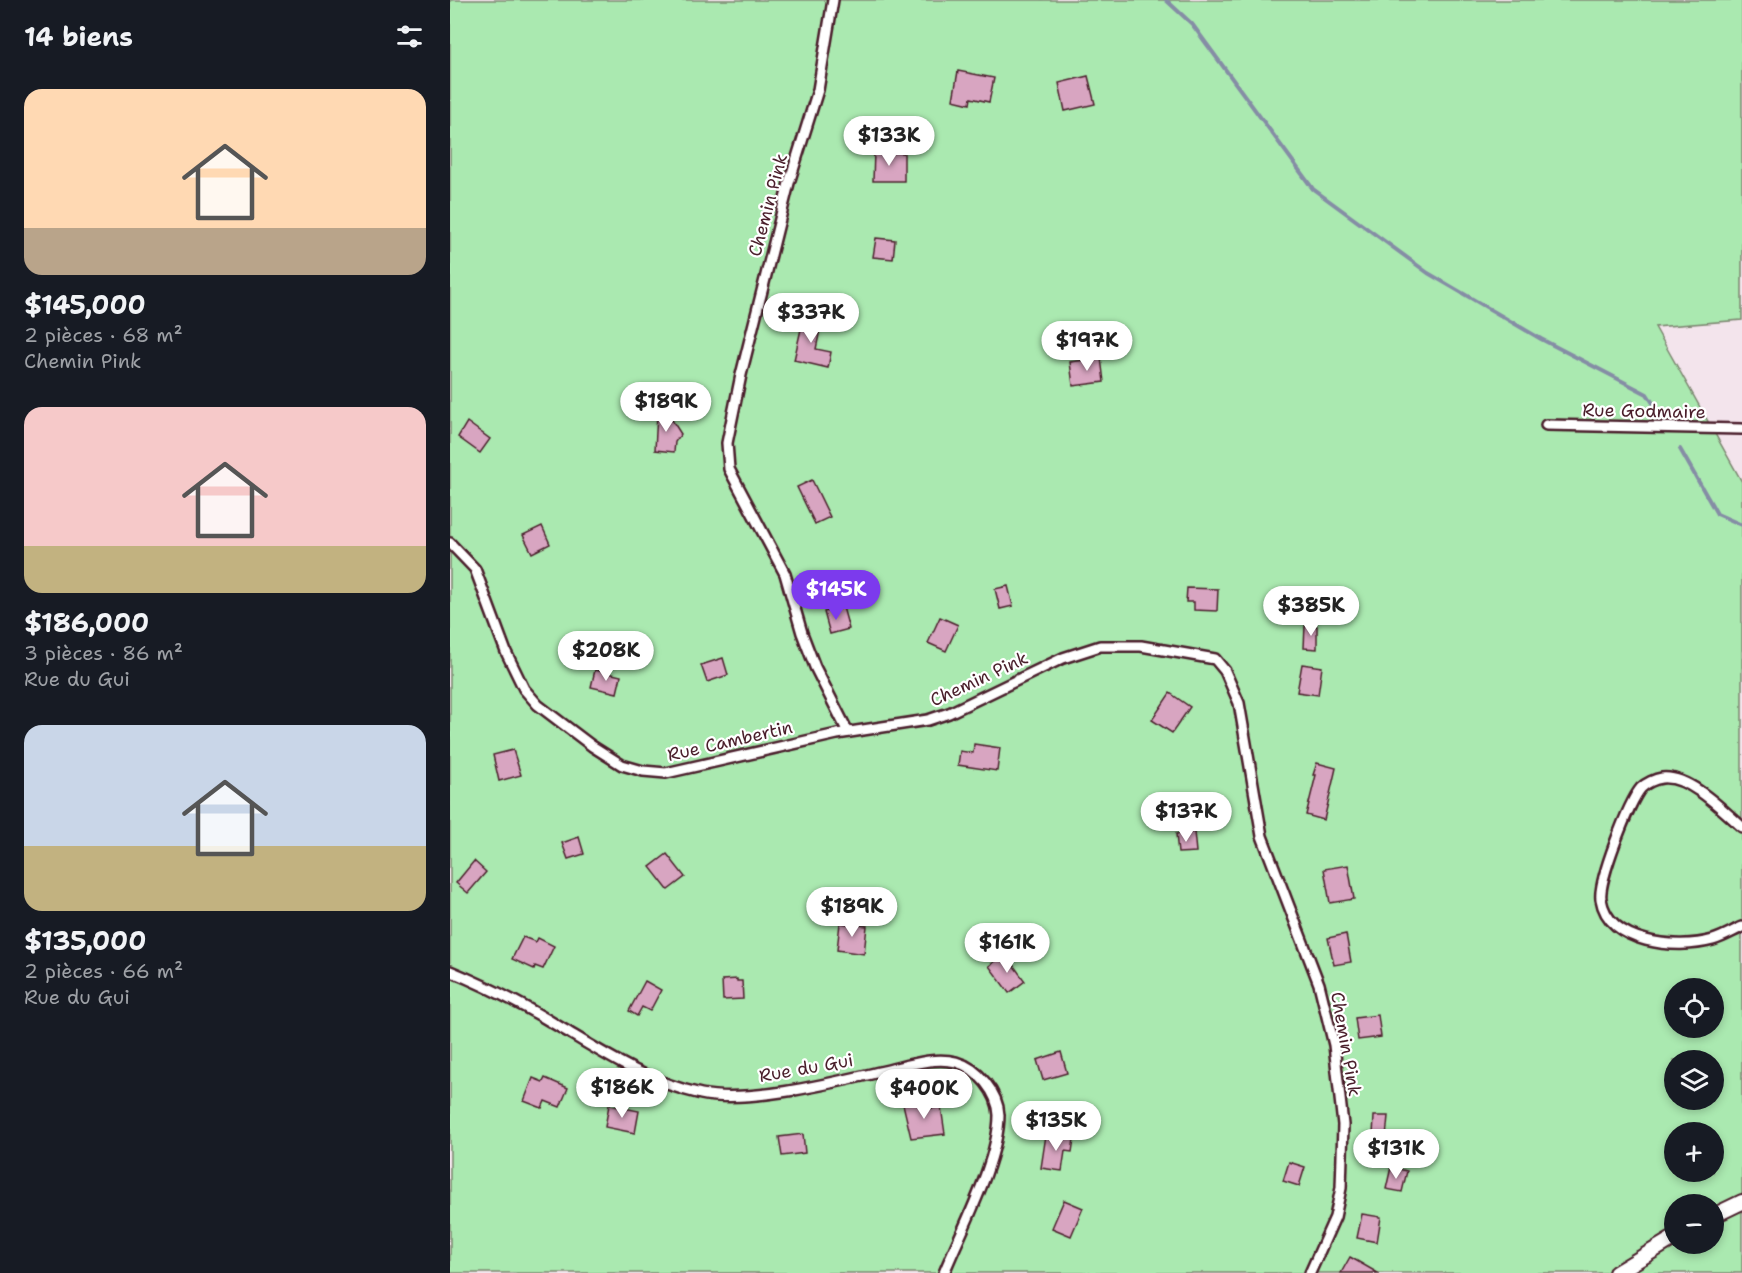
<!DOCTYPE html>
<html lang="fr">
<meta charset="utf-8">
<style>
body{margin:0;font-family:"Shantell Sans",sans-serif;background:#20242c;color:#f1f3f6;height:100vh;display:flex;flex-direction:column;font-size:22px;white-space:nowrap}
*{box-sizing:border-box;margin:0}
p{font-size:20px;color:#9ea1a6}
.icon{flex:none;width:33px;height:33px;fill:none;stroke:currentColor;stroke-width:2;stroke-linecap:round;stroke-linejoin:round}
.map{position:relative;flex:1;overflow:hidden}
.panel{display:flex;flex-direction:column;background:#171b24;width:450px}
.panel>*{flex:none}
.buttons{position:absolute;left:1214px;top:978px;display:grid;gap:12px}
.buttons a{display:grid;place-items:center;width:60px;height:60px;border-radius:50%;background:#171b24;box-shadow:0 3px 9px #0003;font-size:30px}
.price{position:absolute;translate:-50% -51px;padding:0 14px;border-radius:21px;background:#fff;color:#222;font-size:20px;line-height:39px;filter:drop-shadow(0 2px 3px #0008)}
.price::after{content:'';position:absolute;left:50%;top:36px;width:18px;height:14px;margin-left:-9px;background:inherit;clip-path:polygon(0 0,100% 0,50% 100%)}
.price.selected{background:#7c3aed;color:#fff}
ul{padding:0;list-style:none}
li{display:grid;align-content:center;gap:12px;height:318px;padding:0 24px}
li span{display:grid;place-items:center;height:186px;border-radius:18px;color:#555}
li>.icon{margin-inline-start:auto}
span .icon{width:108px;height:108px;fill:#fffc;stroke-width:1}
li b{font-size:26px}
h2{display:flex;justify-content:space-between;align-items:center;height:72px;padding:0 24px;font-size:26px}
main{display:flex;flex:1;min-height:0}
.map>svg:first-child{display:block}
.green{fill:#aae9b0;stroke:#7a846e;stroke-width:1.5;fill-rule:evenodd}
.lines{fill:none;stroke-linecap:round;stroke-linejoin:round}
.stream{stroke:#858da5;stroke-width:4}
.building{fill:#d8a5c1;stroke:#4a1f2b;stroke-width:1.5}
.minor-casing{stroke:#4a1f2b;stroke-width:14}
.secondary-casing{stroke:#4a1f2b;stroke-width:18}
.minor{stroke:#fff;stroke-width:9}
.secondary{stroke:#fff;stroke-width:14}
.labels{text-anchor:middle;dominant-baseline:central;stroke-width:4.5;stroke-linejoin:round;paint-order:stroke}
.street-label{font-size:18px;fill:#4a1f2b;stroke:#fff}
</style>
<main>
<section class="panel">
<h2>14 biens<svg class="icon" aria-label="filters" viewBox="0 0 24 24"><path d="M4 7h16M4 17h16"/><circle cx="9" cy="7" r="2"/><circle cx="15" cy="17" r="2"/></svg></h2>
<ul>
<li><span style="background:linear-gradient(#ffd9b3 75%,#b9a48a 0)"><svg class="icon" aria-label="home" viewBox="0 0 24 24"><path d="M3 11l9-7 9 7M6 9v11h12V9"/></svg></span><div><b>$145,000</b><p>2 pièces · 68 m²</p><p>Chemin Pink</p></div></li>
<li><span style="background:linear-gradient(#f6c9c9 75%,#c2b280 0)"><svg class="icon" aria-label="home" viewBox="0 0 24 24"><path d="M3 11l9-7 9 7M6 9v11h12V9"/></svg></span><div><b>$186,000</b><p>3 pièces · 86 m²</p><p>Rue du Gui</p></div></li>
<li><span style="background:linear-gradient(#c9d6e8 65%,#c2b280 0)"><svg class="icon" aria-label="home" viewBox="0 0 24 24"><path d="M3 11l9-7 9 7M6 9v11h12V9"/></svg></span><div><b>$135,000</b><p>2 pièces · 66 m²</p><p>Rue du Gui</p></div></li>
</ul>
</section>
<div class="map">
<svg width="1292" height="1273" viewBox="0 0 1292 1273">
<rect width="100%" height="100%" fill="#f3e4ec"/>
<filter id="ink" filterUnits="userSpaceOnUse"><feTurbulence type="fractalNoise" baseFrequency=".0167" numOctaves="2"/><feDisplacementMap in="SourceGraphic" scale="12" xChannelSelector="R" yChannelSelector="G"/><feConvolveMatrix kernelMatrix="1 2 1 2 8 2 1 2 1" color-interpolation-filters="sRGB"/></filter>
<g filter="url(#ink)">
<path class="green" d="M0 0H1292V320L1205 327 1292 482V1273H0ZM1224 988H1263V1028H1224ZM1224 1060H1263V1100H1224ZM1224 1132H1263V1172H1224ZM1224 1204H1263V1244H1224Z"/>
<g class="lines">
<g class="stream">
<polyline points="716,0 742,24 863,189 978,273 1091,339 1197,394 1210,414"/>
<polyline points="1230,449 1267,514 1292,525"/>
</g>
</g>
<g class="building">
<polygon points="508,71 544,78 539,102 521,98 520,104 503,100"/>
<polygon points="638,76 645,104 615,111 609,83"/>
<polygon points="424,152 454,153 454,181 423,181"/>
<polygon points="426,238 445,240 443,259 423,257"/>
<polygon points="354,316 372,320 366,349 381,352 378,368 344,360"/>
<polygon points="651,358 654,382 623,386 620,362"/>
<polygon points="207,414 223,415 222,420 231,434 225,442 224,452 205,450"/>
<polygon points="17,422 40,439 30,453 8,437"/>
<polygon points="362,480 380,517 365,524 347,487"/>
<polygon points="92,526 100,544 82,553 73,535"/>
<polygon points="558,586 563,606 550,609 545,589"/>
<polygon points="737,588 768,589 767,611 744,610 744,602 736,602"/>
<polygon points="393,607 399,629 380,634 374,612"/>
<polygon points="490,617 508,625 496,651 478,643"/>
<polygon points="855,626 867,626 867,649 854,648"/>
<polygon points="164,649 170,659 157,668 151,658"/>
<polygon points="273,658 278,675 257,682 251,665"/>
<polygon points="852,664 872,667 868,695 847,692"/>
<polygon points="145,670 171,676 167,693 141,687"/>
<polygon points="720,693 740,707 722,733 702,720"/>
<polygon points="524,744 550,748 547,771 508,765 510,751 523,753"/>
<polygon points="63,750 71,775 49,781 43,755"/>
<polygon points="867,763 886,768 874,820 856,815 866,775 863,775"/>
<polygon points="744,832 746,852 728,853 726,834"/>
<polygon points="129,837 134,854 118,859 112,843"/>
<polygon points="217,854 235,877 218,890 200,867"/>
<polygon points="24,861 36,872 18,893 6,883"/>
<polygon points="898,865 904,899 880,903 874,869"/>
<polygon points="390,923 417,926 414,954 387,950"/>
<polygon points="896,934 901,962 884,965 878,938"/>
<polygon points="73,937 86,942 88,938 104,946 93,969 85,966 84,969 62,959"/>
<polygon points="555,954 575,981 559,993 539,966"/>
<polygon points="287,979 287,981 292,981 293,999 273,1000 272,980"/>
<polygon points="195,981 211,990 200,1011 192,1007 187,1016 179,1011"/>
<polygon points="928,1015 931,1037 908,1040 905,1018"/>
<polygon points="611,1052 617,1073 593,1080 587,1060"/>
<polygon points="83,1078 93,1082 95,1078 118,1088 110,1107 95,1101 92,1108 74,1101"/>
<polygon points="475,1101 476,1109 491,1107 495,1134 461,1138 453,1104"/>
<polygon points="159,1105 189,1111 185,1133 155,1127"/>
<polygon points="924,1116 938,1116 936,1137 923,1136"/>
<polygon points="353,1134 355,1153 332,1156 329,1137"/>
<polygon points="596,1135 624,1139 622,1152 615,1151 612,1171 591,1168"/>
<polygon points="839,1162 855,1167 849,1186 833,1181"/>
<polygon points="941,1167 957,1171 952,1192 936,1189"/>
<polygon points="614,1200 633,1208 621,1236 602,1228"/>
<polygon points="912,1214 931,1217 927,1242 907,1238"/>
<polygon points="900,1257 928,1273 891,1273"/>
</g>
<g class="lines">
<g class="minor-casing">
<g id="minor">
<polyline points="383,0 368,90 339,183 291,375 277,443 279,469 335,574 352,633 365,667 398,732"/>
<polyline points="1096,425 1292,429"/>
<polyline points="0,543 25,569 56,652 74,689 88,705 142,746 172,765 193,771 216,773 387,734 478,720 499,713 613,658 650,646 691,646 765,659 775,671 789,703 812,836 869,984 884,1045 893,1125 891,1188 885,1217 860,1273"/>
<path d="M1292 827C1273 810 1239 775 1212 778 1205 779 1196 783 1191 788 1179 802 1148 881 1151 899 1158 944 1227 950 1263 940 1273 937 1283 931 1292 927"/>
<path d="M0 971C39 987 77 1007 113 1029 158 1056 198 1082 251 1094 299 1104 386 1082 434 1071 456 1066 484 1056 506 1062 528 1068 548 1093 549 1115 549 1160 511 1231 494 1273"/>
</g>
</g>
<g class="secondary-casing">
<g id="secondary">
<polyline points="1263,1216 1292,1202"/>
<polyline points="1166,1273 1224,1238"/>
</g>
</g>
<use href="#minor" class="minor"/>
<use href="#secondary" class="secondary"/>
</g>
</g>
<g class="labels">
<g class="street-label">
<text transform="translate(318 205) rotate(-75)">Chemin Pink</text>
<text transform="translate(1194 411) rotate(1)">Rue Godmaire</text>
<text transform="translate(529 679) rotate(-25)">Chemin Pink</text>
<text transform="translate(280 741) rotate(-13)">Rue Cambertin</text>
<text transform="translate(896 1044) rotate(80)">Chemin Pink</text>
<text transform="translate(356 1068) rotate(-10)">Rue du Gui</text>
</g>
</g>
</svg>
<div class="buttons">
<a><svg class="icon" aria-label="locate" viewBox="0 0 24 24"><circle cx="12" cy="12" r="6"/><path d="M12 2v4M12 18v4M2 12h4M18 12h4"/></svg></a>
<a><svg class="icon" aria-label="layers" viewBox="0 0 24 24"><path d="M12 4l9 5-9 5-9-5zM3 14l9 5 9-5"/></svg></a>
<a>+</a>
<a>−</a>
</div>
<b class="price" style="left:439px;top:167px">$133K</b>
<b class="price" style="left:361px;top:344px">$337K</b>
<b class="price" style="left:637px;top:372px">$197K</b>
<b class="price" style="left:216px;top:433px">$189K</b>
<b class="price selected" style="left:386px;top:621px">$145K</b>
<b class="price" style="left:861px;top:637px">$385K</b>
<b class="price" style="left:156px;top:682px">$208K</b>
<b class="price" style="left:736px;top:843px">$137K</b>
<b class="price" style="left:402px;top:938px">$189K</b>
<b class="price" style="left:557px;top:974px">$161K</b>
<b class="price" style="left:172px;top:1119px">$186K</b>
<b class="price" style="left:474px;top:1120px">$400K</b>
<b class="price" style="left:606px;top:1152px">$135K</b>
<b class="price" style="left:946px;top:1180px">$131K</b>
</div>
</main>
